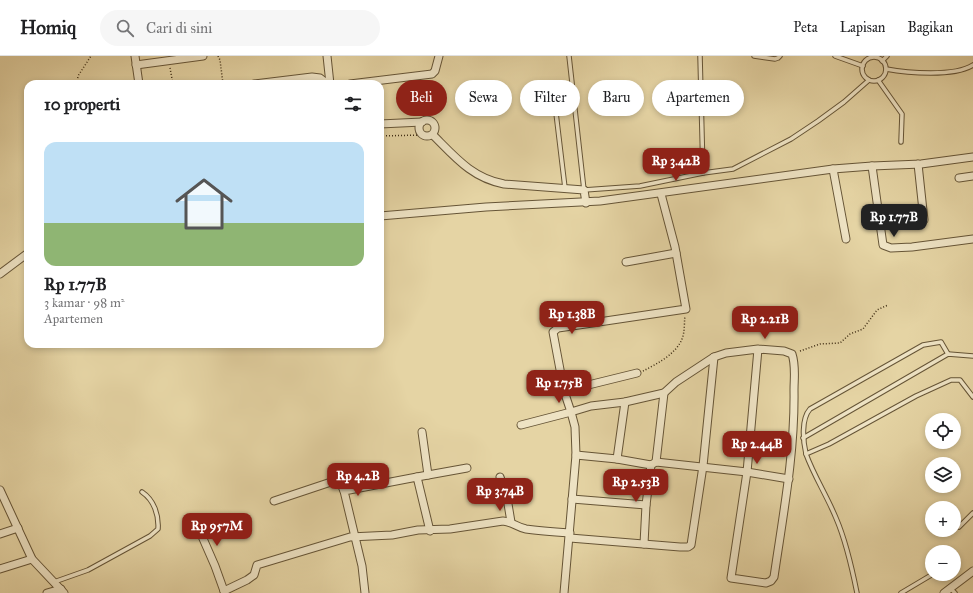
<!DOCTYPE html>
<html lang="id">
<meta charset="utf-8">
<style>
body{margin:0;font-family:"IM FELL Great Primer",serif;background:#f6f6f6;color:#202124;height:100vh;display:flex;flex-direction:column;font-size:15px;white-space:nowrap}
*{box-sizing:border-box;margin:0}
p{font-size:13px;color:#757577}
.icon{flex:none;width:22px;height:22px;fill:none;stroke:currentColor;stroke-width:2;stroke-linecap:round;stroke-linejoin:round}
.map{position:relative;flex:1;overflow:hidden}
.details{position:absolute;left:24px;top:24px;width:360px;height:268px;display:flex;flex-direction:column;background:#fff;border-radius:12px;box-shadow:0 2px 6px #0003}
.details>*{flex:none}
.guide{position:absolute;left:396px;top:24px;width:380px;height:36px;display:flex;gap:8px}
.controls{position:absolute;left:925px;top:357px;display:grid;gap:8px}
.controls a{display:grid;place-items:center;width:36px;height:36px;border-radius:50%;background:#fff;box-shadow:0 2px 6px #0003;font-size:20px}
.price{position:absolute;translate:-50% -34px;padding:0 9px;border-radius:8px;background:#8f2418;color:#fff;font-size:13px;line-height:26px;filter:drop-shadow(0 1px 2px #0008)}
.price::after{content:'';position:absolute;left:50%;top:24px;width:12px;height:9px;margin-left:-6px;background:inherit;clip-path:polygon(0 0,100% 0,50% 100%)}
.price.active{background:#222;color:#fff}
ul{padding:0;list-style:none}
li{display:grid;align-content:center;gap:8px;height:212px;padding:0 20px}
li span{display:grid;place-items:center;height:124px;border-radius:12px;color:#555}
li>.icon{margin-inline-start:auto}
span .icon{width:72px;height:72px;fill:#fffc;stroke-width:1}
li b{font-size:17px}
h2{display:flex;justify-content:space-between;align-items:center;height:48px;padding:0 20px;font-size:17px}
.chip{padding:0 14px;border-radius:18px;background:#fff;box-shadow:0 2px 6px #0003;font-size:14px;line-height:36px}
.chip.active{background:#8f2418;color:#fff}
header{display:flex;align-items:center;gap:24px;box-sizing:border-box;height:56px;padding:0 20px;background:#fff;border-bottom:1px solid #e0e0e0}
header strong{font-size:19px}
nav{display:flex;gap:22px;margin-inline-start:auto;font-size:14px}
.search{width:280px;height:36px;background:#f6f6f6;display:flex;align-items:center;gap:10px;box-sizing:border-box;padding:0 14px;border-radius:22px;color:#757577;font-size:15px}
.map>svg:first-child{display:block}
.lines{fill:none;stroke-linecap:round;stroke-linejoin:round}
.lane-casing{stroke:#665537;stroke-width:5.5}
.street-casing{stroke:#665537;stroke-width:9}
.path{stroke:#3c2b13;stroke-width:1.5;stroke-dasharray:1 2;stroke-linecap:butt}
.lane{stroke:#eee3c4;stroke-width:3.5}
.street{stroke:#eee3c4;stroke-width:7}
</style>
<header>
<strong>Homiq</strong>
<div class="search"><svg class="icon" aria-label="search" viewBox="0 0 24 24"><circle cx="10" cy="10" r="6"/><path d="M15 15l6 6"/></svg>Cari di sini</div>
<nav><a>Peta</a><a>Lapisan</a><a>Bagikan</a></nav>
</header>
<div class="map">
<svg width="973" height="537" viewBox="0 0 973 537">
<rect width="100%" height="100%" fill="#e5d4a4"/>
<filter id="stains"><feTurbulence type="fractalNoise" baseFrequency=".005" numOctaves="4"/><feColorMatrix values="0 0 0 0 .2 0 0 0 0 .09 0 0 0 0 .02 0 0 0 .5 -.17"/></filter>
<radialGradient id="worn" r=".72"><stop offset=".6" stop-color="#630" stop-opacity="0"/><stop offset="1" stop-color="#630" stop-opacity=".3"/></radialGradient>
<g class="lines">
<g class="lane-casing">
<g id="lane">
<polyline points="569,0 584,134 640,130 703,117 733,113 791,83 818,65 844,46 869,24"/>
<polyline points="700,0 703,117"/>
<polyline points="754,0 775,3 778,2 780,0"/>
<polyline points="835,0 863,10"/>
<circle cx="874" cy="13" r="12"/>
<polyline points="882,5 887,0"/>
<path d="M886 13C907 17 955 21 973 9"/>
<polyline points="878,24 902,58 901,86"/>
<polyline points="553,32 565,132"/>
<path d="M948 298 941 286 923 289 810 353C801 363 803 385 806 398L829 388 916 340 951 324H960L973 341"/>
<polyline points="803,382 948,298 973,300"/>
<path d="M806 398C814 420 827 440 836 462 846 485 852 512 857 537"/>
<polyline points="959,471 973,457"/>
<path d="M54 526 88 514 150 480 158 473C159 459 154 444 142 436"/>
<polyline points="950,532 955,537"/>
<polyline points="901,537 933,518"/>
</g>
</g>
<g class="street-casing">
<g id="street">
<polyline points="135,0 139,28"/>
<polyline points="327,0 330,28"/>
<polyline points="136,9 203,0"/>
<polyline points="254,28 312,21 320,22 328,28"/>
<polyline points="350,28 432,18 435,15 439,0"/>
<circle cx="427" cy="72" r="8"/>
<polyline points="380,68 422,66"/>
<path d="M433 79C455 101 472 122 504 128L584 134 586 147"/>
<polyline points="918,108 924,164"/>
<polyline points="872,110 883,189 891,192 912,191 973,183"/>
<polyline points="833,113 846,183"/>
<polyline points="959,122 973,120"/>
<polyline points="380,160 486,151 600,145 833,113 872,110 921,108 973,101"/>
<polyline points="626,206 676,197"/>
<polyline points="0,218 28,197"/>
<polyline points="637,317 564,335 553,276 558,272 572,270 686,253 675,191 661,138"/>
<polyline points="521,369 571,356 564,335"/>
<polyline points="422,376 428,419"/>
<polyline points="576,399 617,403 651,409 656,406 747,416 789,423"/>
<polyline points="617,403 625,346"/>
<polyline points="656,406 664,337"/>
<polyline points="417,421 467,412"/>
<polyline points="500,421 507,442 511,466"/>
<polyline points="0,434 32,503 64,537"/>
<polyline points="572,443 646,449"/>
<polyline points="274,445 337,424 340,426 344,435"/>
<polyline points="194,462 215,510 224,535"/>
<polyline points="0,478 18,472"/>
<polyline points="570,482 680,491 688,491 691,489 703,410 714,301"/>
<polyline points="644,488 646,449 651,409"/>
<polyline points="0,513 32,503"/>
<polyline points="47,537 61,533"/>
<path d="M225 537 224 535 247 524 254 519 257 509 350 481 392 479 418 474 450 473 503 465C513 466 516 471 526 473 540 475 555 476 570 477"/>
<polyline points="365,537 362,510 344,435 417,421 430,475"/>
<path d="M564 537 576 399 575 371 571 356 591 350 625 346 664 337 676 326 714 301 726 297 758 293 784 295 792 298C796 310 794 322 794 334 795 397 783 459 774 521L771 525 766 527 731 522 747 416 758 293"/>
<polyline points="944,537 973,515"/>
</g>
</g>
<g class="path">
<polyline points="218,0 220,4 223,28"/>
<polyline points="170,12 173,28"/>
<polyline points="77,28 78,20 91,0"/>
<polyline points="380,80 422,79"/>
<polyline points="800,295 820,288 840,287 850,278 863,273 877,254 888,249"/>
<path d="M643 315C657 308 676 298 682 283 685 276 684 267 685 260"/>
</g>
<use href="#lane" class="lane"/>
<use href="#street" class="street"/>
</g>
<rect width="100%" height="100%" filter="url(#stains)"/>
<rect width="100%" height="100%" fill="url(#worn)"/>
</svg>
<div class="controls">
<a><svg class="icon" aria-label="locate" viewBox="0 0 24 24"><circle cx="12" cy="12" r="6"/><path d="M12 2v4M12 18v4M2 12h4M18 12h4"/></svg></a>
<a><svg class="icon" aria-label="layers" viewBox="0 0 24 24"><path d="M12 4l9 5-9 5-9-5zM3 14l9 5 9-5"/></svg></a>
<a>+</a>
<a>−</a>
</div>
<b class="price" style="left:676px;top:126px">Rp 3.42B</b>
<b class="price active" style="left:894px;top:182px">Rp 1.77B</b>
<b class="price" style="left:572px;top:279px">Rp 1.38B</b>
<b class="price" style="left:765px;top:284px">Rp 2.21B</b>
<b class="price" style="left:559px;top:348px">Rp 1.75B</b>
<b class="price" style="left:757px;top:409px">Rp 2.44B</b>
<b class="price" style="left:358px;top:441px">Rp 4.2B</b>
<b class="price" style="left:636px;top:447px">Rp 2.53B</b>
<b class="price" style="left:500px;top:456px">Rp 3.74B</b>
<b class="price" style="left:217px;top:491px">Rp 957M</b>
<div class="guide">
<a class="chip active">Beli</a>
<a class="chip">Sewa</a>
<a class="chip">Filter</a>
<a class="chip">Baru</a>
<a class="chip">Apartemen</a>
</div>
<section class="details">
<h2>10 properti<svg class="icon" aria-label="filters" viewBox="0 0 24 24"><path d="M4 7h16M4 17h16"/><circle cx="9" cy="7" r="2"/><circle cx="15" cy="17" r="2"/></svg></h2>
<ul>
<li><span style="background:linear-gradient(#bfe0f5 65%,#8fb573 0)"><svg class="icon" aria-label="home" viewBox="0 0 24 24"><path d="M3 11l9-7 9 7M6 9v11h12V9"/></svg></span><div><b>Rp 1.77B</b><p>3 kamar · 98 m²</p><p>Apartemen</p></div></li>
</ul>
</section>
</div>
